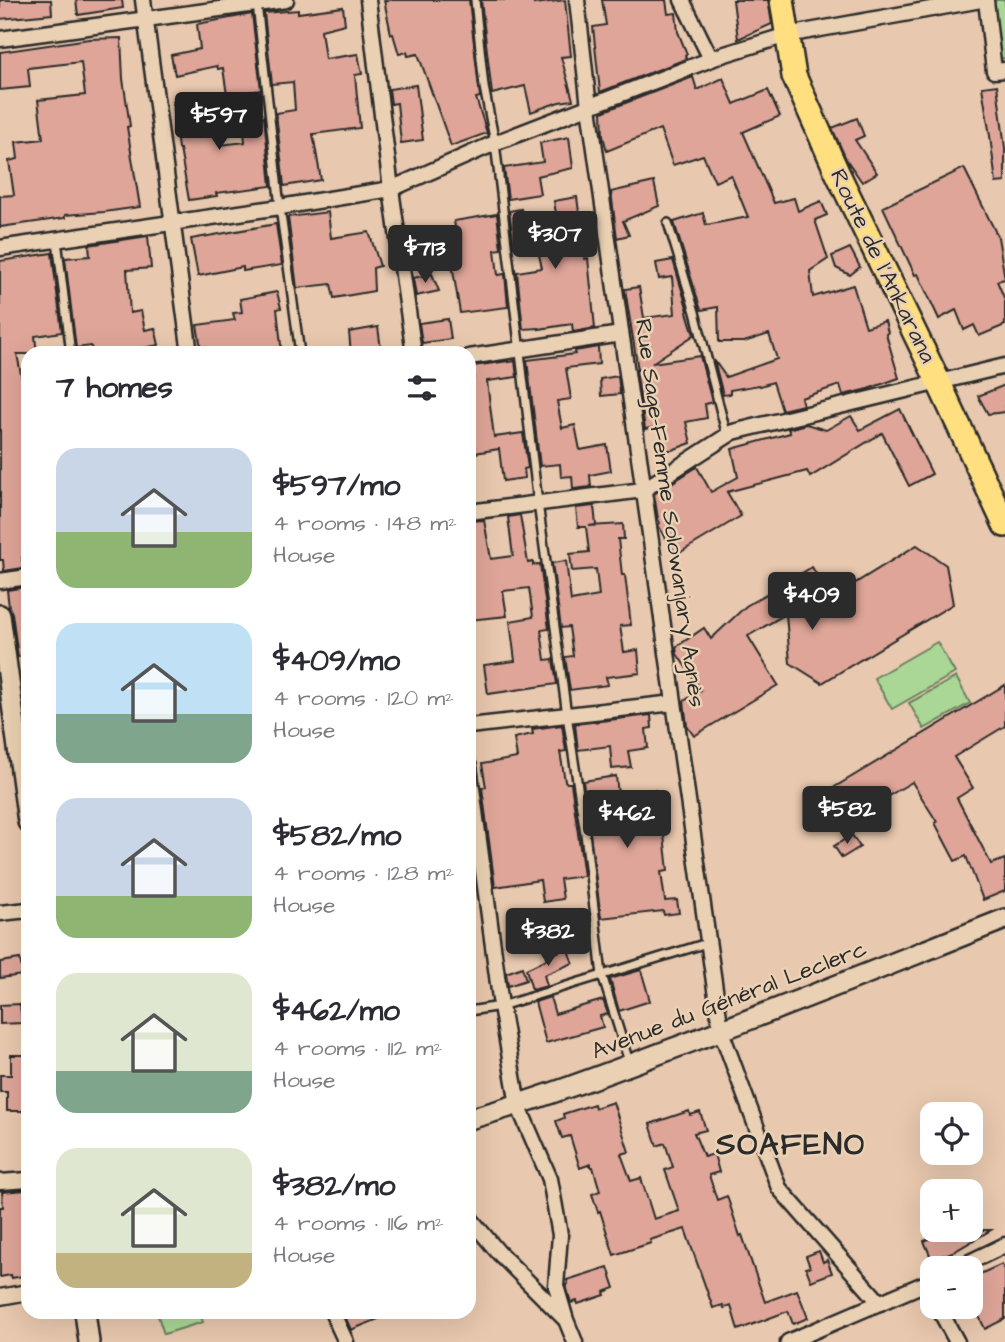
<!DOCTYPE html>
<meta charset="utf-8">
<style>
body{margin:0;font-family:"Architects Daughter",sans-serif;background:#f7f7f7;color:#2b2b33;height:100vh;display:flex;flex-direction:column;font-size:26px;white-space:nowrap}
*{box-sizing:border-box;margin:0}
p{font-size:23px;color:#7c7c81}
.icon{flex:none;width:38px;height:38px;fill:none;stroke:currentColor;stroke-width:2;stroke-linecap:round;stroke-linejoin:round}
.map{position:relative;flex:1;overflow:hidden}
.sheet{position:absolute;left:21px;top:346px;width:455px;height:973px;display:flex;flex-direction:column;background:#fff;border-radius:21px;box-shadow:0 7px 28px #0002}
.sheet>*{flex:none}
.buttons{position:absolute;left:920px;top:1102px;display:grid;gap:14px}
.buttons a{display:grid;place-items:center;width:63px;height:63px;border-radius:14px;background:#fff;box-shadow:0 7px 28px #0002;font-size:35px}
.price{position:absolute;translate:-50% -60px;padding:0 16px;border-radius:7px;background:#2b2b2b;color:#fff;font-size:23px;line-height:46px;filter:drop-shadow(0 2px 4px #0008)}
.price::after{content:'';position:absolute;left:50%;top:42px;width:21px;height:16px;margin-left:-10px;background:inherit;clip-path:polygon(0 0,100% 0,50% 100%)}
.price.selected{background:#222;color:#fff}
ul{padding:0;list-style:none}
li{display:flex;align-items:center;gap:21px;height:175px;padding:0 35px}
li span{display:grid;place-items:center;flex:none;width:196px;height:140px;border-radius:21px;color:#555}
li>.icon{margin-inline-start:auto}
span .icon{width:84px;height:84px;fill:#fffc;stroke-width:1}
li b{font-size:30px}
h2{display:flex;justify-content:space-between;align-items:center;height:84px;padding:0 35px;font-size:30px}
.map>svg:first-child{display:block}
.green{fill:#aad795;stroke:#6a8160;stroke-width:2}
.building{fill:#dea598;stroke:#2b2b2b;stroke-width:2}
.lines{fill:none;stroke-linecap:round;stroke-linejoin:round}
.lane-casing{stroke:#2b2b2b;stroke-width:12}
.street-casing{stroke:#2b2b2b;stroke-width:19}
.secondary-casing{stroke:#2b2b2b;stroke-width:24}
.primary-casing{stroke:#2b2b2b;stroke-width:28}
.lane{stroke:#ebd1b3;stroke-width:7}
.street{stroke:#ebd1b3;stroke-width:14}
.secondary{stroke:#ebd1b3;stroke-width:19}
.primary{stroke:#ffdf80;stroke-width:23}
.labels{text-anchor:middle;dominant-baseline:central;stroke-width:5;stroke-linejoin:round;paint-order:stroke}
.street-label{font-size:23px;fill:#2b2b2b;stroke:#ebd1b3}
.district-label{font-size:30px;font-weight:bold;letter-spacing:2px;fill:#2b2b2b;stroke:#ebd1b3}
</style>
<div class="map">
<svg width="1005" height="1342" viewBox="0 0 1005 1342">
<rect width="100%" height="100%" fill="#e8c8ae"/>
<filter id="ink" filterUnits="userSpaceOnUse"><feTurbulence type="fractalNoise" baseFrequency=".0143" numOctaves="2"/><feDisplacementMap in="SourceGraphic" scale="14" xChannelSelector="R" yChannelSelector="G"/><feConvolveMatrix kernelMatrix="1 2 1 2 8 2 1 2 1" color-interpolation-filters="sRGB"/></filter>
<g filter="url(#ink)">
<g class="green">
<polygon points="991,0 1005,0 1005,58 999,59"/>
<polygon points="937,642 955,673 892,709 874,678"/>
<polygon points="956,677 970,703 924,729 909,703"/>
<polygon points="157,1313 200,1313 203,1322 164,1334"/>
</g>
<g class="building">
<polygon points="0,0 51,0 52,14 0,19"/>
<polygon points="76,0 122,0 123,8 78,15"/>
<polygon points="384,0 469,0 480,97 476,98 487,133 451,146 418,54 408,56 407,52 399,54 393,34 391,34"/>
<polygon points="481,0 534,0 534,4 565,0 571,56 561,57 573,100 559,102 531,112 525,86 492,94"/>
<polygon points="602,0 666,0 668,14 676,13 678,32 687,54 685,55 686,59 600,92 593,27 606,25"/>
<polygon points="733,0 768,0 772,24 738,39"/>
<polygon points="343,7 345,24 321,30 325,59 358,54 362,74 355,75 360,128 313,134 321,180 284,186 276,113 295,110 293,82 272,84 264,13 298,10 298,13"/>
<polygon points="252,14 261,90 227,95 223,68 218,69 217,66 175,75 171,55 200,49 197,24"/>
<polygon points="121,38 123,79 130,126 127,127 140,207 104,212 65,215 65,218 0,227 0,196 14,195 9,161 18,159 16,142 43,139 38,100 85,95 81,62 28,68 30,87 0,90 0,52 89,39"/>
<polygon points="693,77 697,90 723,78 734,104 768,90 780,116 743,132 774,203 794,198 798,211 821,201 827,215 815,220 828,259 810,271 813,297 853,285 866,327 885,321 888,333 886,334 899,378 865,390 843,395 840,385 801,398 803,405 782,410 773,382 760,386 759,385 730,390 730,394 723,395 714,360 726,377 777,359 769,334 744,342 719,342 718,307 701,310 674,222 703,213 706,225 748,217 731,175 715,182 703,155 673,165 660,129 607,151 603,136 602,112"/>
<polygon points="416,85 423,140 401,143 397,103 391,104 389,89"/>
<polygon points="997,85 1005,148 1005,182 996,183 990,136 982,87"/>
<polygon points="214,98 220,145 245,142 243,119 264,117 271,186 216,193 217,196 189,200 180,149 178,149 173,102"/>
<polygon points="857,118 864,136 855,140 877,173 862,182 846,159 832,128"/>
<polygon points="569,137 573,168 537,176 540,194 508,199 504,168 543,162 540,143"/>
<polygon points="964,168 998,237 1005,279 997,281 1005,300 1005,325 979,336 974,325 964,330 956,310 939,319 918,274 915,275 883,207"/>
<polygon points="654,182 659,206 623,221 629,235 617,238 611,192"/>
<polygon points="577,197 585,259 588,258 595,328 573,332 572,324 539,329 539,328 523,329 517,272 542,268 536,242 514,247 509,211 521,209 523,224 557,220 554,201"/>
<polygon points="328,212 331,238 369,232 380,266 373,268 374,291 334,298 331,284 297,288 288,217"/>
<polygon points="497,214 501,249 495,250 498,275 505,274 508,307 460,313 451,258 460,257 454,221"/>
<polygon points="276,224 282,265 243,271 243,267 198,276 191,239"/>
<polygon points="148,236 151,268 127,270 130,313 141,311 145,330 155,328 159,345 111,354 92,354 91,346 76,348 65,258 90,256 89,245"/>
<polygon points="850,248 860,267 850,275 836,268 832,256"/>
<polygon points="52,253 62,332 35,336 37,354 17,354 28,410 28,557 22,557 23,568 4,571 3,560 0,560 0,261"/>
<polygon points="673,260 688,311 687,312 694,335 652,363 700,356 712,402 705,404 707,418 686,422 691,443 672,450 664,450 659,427 645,429 636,370 638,370 625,289 639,287 644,318 675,314 672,277 659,279 656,263"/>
<polygon points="432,274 439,291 416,296 413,278"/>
<polygon points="277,292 281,308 277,309 282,354 253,354 253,351 230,354 202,354 197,325 235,320 233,313 242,312 240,299"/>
<polygon points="448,319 451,339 422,343 419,323"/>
<polygon points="378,327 381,349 351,354 349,332"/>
<polygon points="598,347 599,364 566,368 571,399 557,401 562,428 575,425 580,450 607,445 611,471 590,475 591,487 573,489 572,476 561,477 560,464 540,466 527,360 575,354 575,351"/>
<polygon points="509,361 509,362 515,361 517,377 487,381 494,437 523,433 528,468 524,469 525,478 503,481 499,449 469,454 469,378 474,378 473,366"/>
<polygon points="618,376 620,394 601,396 600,379"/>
<polygon points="1005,385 1005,412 988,414 978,396"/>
<polygon points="900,409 932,474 909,486 882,433 810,477 807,471 727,492 741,516 676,555 658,525 660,523 658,519 654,494 697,467 711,492 738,477 732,449 790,433 788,429 806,424 826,430 851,416 860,430"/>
<polygon points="594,506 596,525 589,526 623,524 624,539 618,539 622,575 625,575 631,625 620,626 624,652 638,650 640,673 606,677 608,685 570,690 565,657 573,656 569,627 561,628 552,563 566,561 571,601 599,596 596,569 572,571 570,554 589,552 586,527 578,527 576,508"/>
<polygon points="520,515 528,563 533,562 533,565 540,564 549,629 541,630 545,660 553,659 557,684 488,694 484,665 515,661 510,621 533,617 529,588 503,591 507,616 469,620 469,521 484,520 491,559 513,556 508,517"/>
<polygon points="917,545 946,565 953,604 822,683 790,663 786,614 748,636 778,685 694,736 687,726 684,701 701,690 677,654 676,647 704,628 711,639 746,606 812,567 831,598"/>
<polygon points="26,587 28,606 28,655 18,657 12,613 9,607 7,590"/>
<polygon points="1005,685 1005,726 954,757 973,788 957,798 991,864 1005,859 1005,891 983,900 966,856 955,861 935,823 937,822 912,782 851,818 833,788"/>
<polygon points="651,715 652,728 646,729 648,748 628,751 631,767 612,769 610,746 578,750 575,724"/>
<polygon points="562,725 566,751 560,752 565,781 567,783 571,783 584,876 560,879 563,899 543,902 540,880 495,887 482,788 486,787 482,764 517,758 514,738 533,734 532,729"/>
<polygon points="616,776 618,795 655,790 660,826 663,826 668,871 661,872 665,901 677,900 679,913 664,915 663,911 601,918 583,781"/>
<polygon points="852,835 860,847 842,858 834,846"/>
<polygon points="567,948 573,963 544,975 547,986 532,990 526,969 547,959 546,957"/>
<polygon points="20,959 23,975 0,978 0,962"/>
<polygon points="522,967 526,980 508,986 506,973"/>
<polygon points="641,970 650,1001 619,1011 610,979"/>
<polygon points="550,997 555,1014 603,1000 608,1014 600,1016 603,1027 546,1043 535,1002"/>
<polygon points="20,1004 22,1023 0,1024 0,1005"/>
<polygon points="11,1055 28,1055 28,1111 7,1111 7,1092 0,1092 0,1075 11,1075"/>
<polygon points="613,1102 629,1152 621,1154 631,1181 641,1178 654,1219 679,1211 665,1170 673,1167 665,1143 657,1146 650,1124 689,1111 690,1115 700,1112 706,1130 694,1133 704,1157 714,1154 719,1172 709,1175 717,1200 727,1196 740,1236 742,1235 765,1302 797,1290 808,1318 793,1324 788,1311 738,1330 731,1306 724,1308 723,1305 713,1308 685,1229 650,1240 651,1243 614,1255 600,1211 598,1212 592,1194 600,1191 593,1167 591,1167 591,1164 580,1168 570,1136 562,1138 556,1121 564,1118 563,1114 594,1104 595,1108"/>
<polygon points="26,1190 28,1197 28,1275 12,1278 11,1275 0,1277 0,1207 3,1207 2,1192"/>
<polygon points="952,1230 991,1230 955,1251 932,1260 924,1241"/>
<polygon points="819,1251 823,1262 827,1260 832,1273 811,1281 806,1268 810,1267 806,1256"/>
<polygon points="1002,1264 1005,1272 1005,1319 985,1329 976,1310 971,1312 971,1278"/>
<polygon points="608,1267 615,1288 604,1292 605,1295 578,1304 577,1301 571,1303 566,1285 568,1284 567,1280"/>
<polygon points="343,1312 393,1312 393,1313 351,1330"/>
</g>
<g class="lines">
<g class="lane-casing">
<g id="lane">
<polyline points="475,0 484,87 495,143 538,503 567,715 585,833 602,975 630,1065"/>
<polyline points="257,4 280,207 300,354"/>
<polyline points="668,223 695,312 727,436"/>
<polyline points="57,240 71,354"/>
<polyline points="469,1011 501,1006 707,943"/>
</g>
</g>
<g class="street-casing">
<g id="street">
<polyline points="143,0 190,354"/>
<polyline points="368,0 391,189 414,354"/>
<polyline points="577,0 589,107 721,1031 779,1188 880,1303"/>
<polyline points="682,0 711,59"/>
<polyline points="986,0 994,71 1005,70"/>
<polyline points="0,39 286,0"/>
<polyline points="0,248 280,207 391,189 495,143 722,55 787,35 981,0"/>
<polyline points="469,357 621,334"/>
<polyline points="469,512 643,490 733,432 1005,366"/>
<polyline points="0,581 28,577"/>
<polyline points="469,726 674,703"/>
<polyline points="469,766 501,1006 518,1105 550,1179 560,1235 556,1286 566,1320 575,1342"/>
<polyline points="0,913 28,910"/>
<polyline points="0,1182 28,1180"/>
<polyline points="469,1217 498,1252 564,1318"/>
<polyline points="955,1269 1005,1245"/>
<polyline points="0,1297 28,1292"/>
<polyline points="938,1307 957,1342"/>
<polyline points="332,1312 346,1342"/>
<polyline points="788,1342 933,1280"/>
</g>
</g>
<g class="secondary-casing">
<g id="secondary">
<polyline points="0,615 28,822"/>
<path d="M469 1119C537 1100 603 1075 669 1050 782 1008 893 963 1005 919"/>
<polyline points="85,1312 89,1342"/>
</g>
</g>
<g class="primary-casing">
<polyline id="primary" points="782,0 794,76 837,172 939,383 1005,525"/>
</g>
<use href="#lane" class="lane"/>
<use href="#street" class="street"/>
<use href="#secondary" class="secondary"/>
<use href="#primary" class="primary"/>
</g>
</g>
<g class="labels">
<g class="street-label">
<text transform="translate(883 266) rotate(64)">Route de l'Ankarana</text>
<text transform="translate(670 513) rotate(82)">Rue Sage-Femme Solowanjary Agnès</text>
<text transform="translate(729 1000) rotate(-21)">Avenue du Général Leclerc</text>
</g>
<g class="district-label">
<text x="791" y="1145">SOAFENO</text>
</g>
</g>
</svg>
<div class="buttons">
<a><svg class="icon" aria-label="locate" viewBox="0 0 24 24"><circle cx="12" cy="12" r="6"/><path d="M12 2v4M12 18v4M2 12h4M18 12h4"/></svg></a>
<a>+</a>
<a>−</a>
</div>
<b class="price selected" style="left:219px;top:152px">$597</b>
<b class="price" style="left:555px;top:271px">$307</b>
<b class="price" style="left:425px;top:285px">$713</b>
<b class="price" style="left:812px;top:632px">$409</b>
<b class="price" style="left:847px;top:846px">$582</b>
<b class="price" style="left:627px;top:850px">$462</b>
<b class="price" style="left:548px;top:968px">$382</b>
<section class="sheet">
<h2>7 homes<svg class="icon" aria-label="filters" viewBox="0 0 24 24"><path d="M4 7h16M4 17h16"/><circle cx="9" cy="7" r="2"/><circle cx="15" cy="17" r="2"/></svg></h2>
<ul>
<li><span style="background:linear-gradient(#c9d6e8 60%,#8fb573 0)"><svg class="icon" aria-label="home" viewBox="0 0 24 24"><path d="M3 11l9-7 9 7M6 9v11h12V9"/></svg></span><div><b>$597/mo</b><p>4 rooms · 148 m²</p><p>House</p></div></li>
<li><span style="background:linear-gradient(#bfe0f5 65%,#7fa58c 0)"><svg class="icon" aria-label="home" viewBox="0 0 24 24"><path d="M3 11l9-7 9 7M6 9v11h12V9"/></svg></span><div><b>$409/mo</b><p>4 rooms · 120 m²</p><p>House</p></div></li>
<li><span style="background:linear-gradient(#c9d6e8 70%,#8fb573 0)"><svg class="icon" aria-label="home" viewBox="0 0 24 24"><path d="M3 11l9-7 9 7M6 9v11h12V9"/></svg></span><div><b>$582/mo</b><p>4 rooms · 128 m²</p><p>House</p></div></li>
<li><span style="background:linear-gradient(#dfe7d0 70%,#7fa58c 0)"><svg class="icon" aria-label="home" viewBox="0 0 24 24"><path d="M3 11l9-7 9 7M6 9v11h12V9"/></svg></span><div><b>$462/mo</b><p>4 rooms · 112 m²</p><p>House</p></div></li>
<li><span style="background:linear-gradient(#dfe7d0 75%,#c2b280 0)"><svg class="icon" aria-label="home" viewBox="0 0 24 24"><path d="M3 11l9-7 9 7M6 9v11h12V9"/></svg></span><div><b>$382/mo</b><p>4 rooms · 116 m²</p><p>House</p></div></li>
</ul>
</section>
</div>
